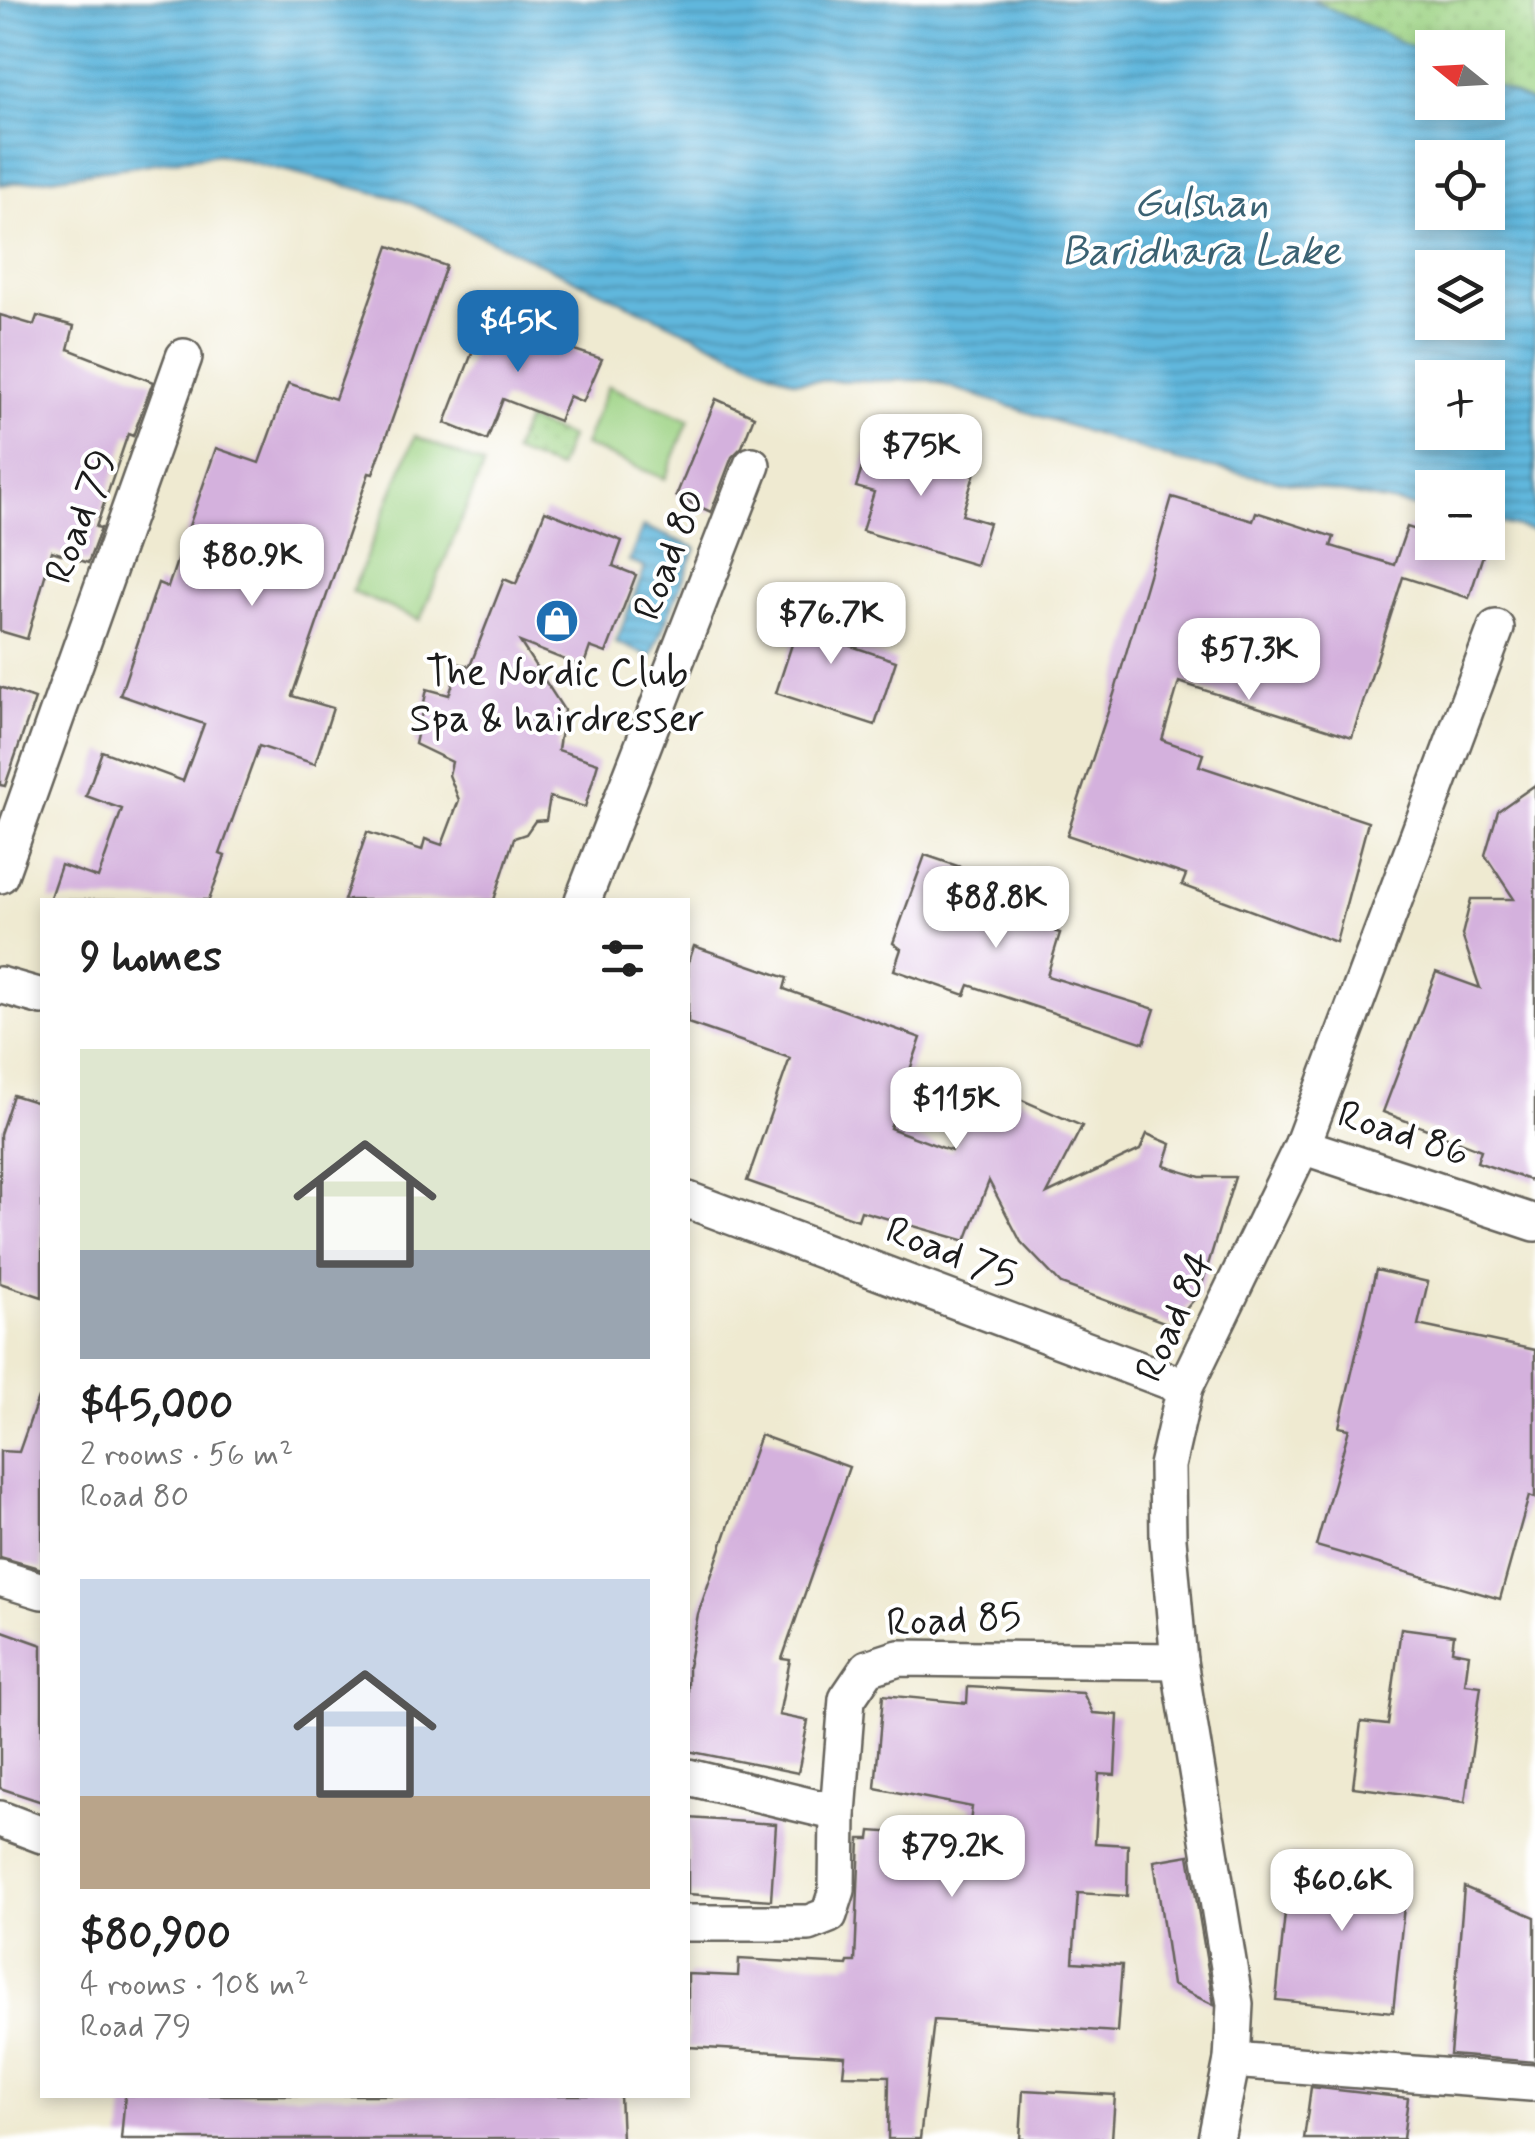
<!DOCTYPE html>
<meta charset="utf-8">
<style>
body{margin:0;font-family:Mynerve,sans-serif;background:#f6f6f6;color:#222;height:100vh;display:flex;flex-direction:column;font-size:38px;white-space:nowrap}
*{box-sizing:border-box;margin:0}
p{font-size:32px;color:#767676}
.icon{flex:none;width:55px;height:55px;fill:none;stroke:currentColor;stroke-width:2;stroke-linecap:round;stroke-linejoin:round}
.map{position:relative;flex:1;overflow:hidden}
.side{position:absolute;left:40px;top:898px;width:650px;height:1200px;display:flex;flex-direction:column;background:#fff;border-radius:0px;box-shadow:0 5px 15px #0003}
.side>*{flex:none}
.needle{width:65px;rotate:288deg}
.controls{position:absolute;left:1415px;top:30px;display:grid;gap:20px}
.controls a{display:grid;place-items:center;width:90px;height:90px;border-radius:0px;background:#fff;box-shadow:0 5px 15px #0003;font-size:50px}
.price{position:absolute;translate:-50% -85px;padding:0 22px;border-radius:20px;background:#fff;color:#222;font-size:32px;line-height:65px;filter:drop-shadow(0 2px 5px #0008)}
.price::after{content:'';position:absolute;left:50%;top:60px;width:30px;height:22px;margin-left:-15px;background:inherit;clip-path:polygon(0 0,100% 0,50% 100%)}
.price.current{background:#1f6fb2;color:#fff}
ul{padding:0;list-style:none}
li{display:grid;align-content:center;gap:20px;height:530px;padding:0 40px}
li span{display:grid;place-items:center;height:310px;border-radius:0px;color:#555}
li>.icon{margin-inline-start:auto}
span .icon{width:180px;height:180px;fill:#fffc;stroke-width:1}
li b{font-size:42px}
h2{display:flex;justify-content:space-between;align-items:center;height:120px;padding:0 40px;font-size:42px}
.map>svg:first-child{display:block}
.green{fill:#9dd384;stroke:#5c7850;stroke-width:2.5}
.park{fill:url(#park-dots);stroke:#5c7850;stroke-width:2.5}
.water{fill:url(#water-rules);stroke:#3e6a7c;stroke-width:2.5;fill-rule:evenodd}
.building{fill:#d4b1dd}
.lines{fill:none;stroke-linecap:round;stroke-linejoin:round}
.street-casing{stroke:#66645b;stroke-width:40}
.street{stroke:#fff;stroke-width:35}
.labels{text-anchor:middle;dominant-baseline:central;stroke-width:8;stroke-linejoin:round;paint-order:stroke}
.street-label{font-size:40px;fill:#1c1c1c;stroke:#fff}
.poi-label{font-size:40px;fill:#1c1c1c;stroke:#fff}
.water-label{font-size:42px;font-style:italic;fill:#3b6273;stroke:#fff}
</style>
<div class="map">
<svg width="1535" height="2139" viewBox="0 0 1535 2139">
<defs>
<pattern id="park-dots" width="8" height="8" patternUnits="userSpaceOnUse" patternTransform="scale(2.5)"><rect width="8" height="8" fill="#9dd384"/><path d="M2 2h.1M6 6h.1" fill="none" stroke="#87b571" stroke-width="1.8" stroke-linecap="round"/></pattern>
<pattern id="water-rules" width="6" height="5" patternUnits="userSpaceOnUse" patternTransform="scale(2.5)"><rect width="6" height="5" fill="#61b7dd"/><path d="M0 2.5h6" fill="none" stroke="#4f94b2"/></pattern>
</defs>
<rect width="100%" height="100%" fill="#fff"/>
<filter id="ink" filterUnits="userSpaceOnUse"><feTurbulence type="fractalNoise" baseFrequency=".01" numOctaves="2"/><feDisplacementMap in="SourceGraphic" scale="20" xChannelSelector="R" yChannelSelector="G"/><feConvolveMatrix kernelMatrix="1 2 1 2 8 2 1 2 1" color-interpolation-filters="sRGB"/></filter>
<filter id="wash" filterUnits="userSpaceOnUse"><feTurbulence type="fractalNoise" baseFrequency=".0048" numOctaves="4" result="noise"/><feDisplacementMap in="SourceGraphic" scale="40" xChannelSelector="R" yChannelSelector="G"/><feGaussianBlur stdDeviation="2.25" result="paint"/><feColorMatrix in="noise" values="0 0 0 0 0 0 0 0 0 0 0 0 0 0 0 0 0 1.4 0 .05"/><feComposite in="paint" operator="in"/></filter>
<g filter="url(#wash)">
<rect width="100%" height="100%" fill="#efead1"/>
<g class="green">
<polygon points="608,386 689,420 665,479 584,445"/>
<polygon points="415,436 484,465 420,620 352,592"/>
</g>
<g class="park">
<polygon points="1301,0 1535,0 1535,109 1488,87 1488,48 1432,48 1432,60 1351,18"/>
<polygon points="526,420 570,437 558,469 513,452"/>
</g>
<g class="water">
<path d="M0 0H1312L1432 56V102H1488V82L1535 104V531L1488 520V488H1432V510L1177 461 929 380 794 381 401 199 218 154 0 185ZM1432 158H1488V212H1432ZM1432 268H1488V322H1432ZM1432 378H1488V432H1432Z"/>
<polygon points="643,526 696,548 651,657 616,642 645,568 629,561"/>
</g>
<g id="blocks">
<g class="building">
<polygon points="389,246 446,266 373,474 369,473 292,696 333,708 315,764 259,746 220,854 225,856 209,900 49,900 61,865 98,878 122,809 86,796 102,751 183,781 204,724 120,695 158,583 168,587 216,448 259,463 288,383 335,399"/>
<polygon points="500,308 540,323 537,331 555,338 553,343 602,359 583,402 569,396 559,421 503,399 487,440 445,423 484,322 494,326"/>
<polygon points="0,315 34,325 37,316 74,326 68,349 153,382 133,436 128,434 96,527 101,528 88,563 52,551 27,639 0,631"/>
<polygon points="716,399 754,416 742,447 732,457 711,512 676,496"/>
<polygon points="873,433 977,465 962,515 989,523 976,565 862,531 874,492 856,487"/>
<polygon points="1172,497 1253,521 1256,512 1334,537 1331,546 1394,565 1407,527 1432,535 1432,542 1455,542 1484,552 1469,598 1403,577 1352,737 1179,682 1162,740 1203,754 1199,766 1368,822 1336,942 1182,885 1186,875 1067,835 1114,694"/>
<polygon points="545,511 622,541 613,566 636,575 606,653 590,647 583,667 520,642 564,710 558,750 598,763 585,807 550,797 546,820 535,821 526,834 514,838 494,900 344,900 367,832 422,850 425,839 442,845 459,800 449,775 452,762 415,744 427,689 449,695 460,664 470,666 504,579 516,584"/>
<polygon points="790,596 833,610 824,637 896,661 875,725 776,693 796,632 780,627"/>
<polygon points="0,687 35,699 5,786 0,785"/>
<polygon points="1535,785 1535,1182 1477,1162 1481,1150 1383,1112 1436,972 1480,988 1462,935 1471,899 1514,899 1485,855 1498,811"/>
<polygon points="925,855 1005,882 994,912 1060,933 1047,976 1155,1009 1144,1043 969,985 965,995 894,970 901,949 893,943"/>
<polygon points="694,946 787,978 784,989 921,1038 890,1128 951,1151 983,1083 1082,1126 1047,1194 1140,1150 1147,1134 1171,1144 1164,1166 1200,1177 1235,1177 1199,1294 1172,1325 1061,1284 1021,1242 989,1181 966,1241 861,1211 858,1220 747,1181 790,1058 688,1023 688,964"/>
<polygon points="13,1095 42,1104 42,1297 0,1283 0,1134"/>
<polygon points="1376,1270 1428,1282 1418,1325 1535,1350 1535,1498 1529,1496 1500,1599 1316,1546 1349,1429 1339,1427"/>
<polygon points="38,1398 42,1399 42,1569 0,1557 0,1451 19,1452"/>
<polygon points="760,1435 849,1467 782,1659 790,1660 779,1715 808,1721 798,1773 688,1751 688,1667 698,1614"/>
<polygon points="1401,1628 1454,1635 1452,1651 1469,1654 1465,1684 1481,1686 1465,1802 1353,1787 1361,1722 1388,1725"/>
<polygon points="0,1630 42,1645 42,1802 0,1788"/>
<polygon points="968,1687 1083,1693 1093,1713 1118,1715 1115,1775 1099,1774 1095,1843 1128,1845 1127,1896 1078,1893 1073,1962 1122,1965 1117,2032 934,2020 920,2139 888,2139 889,2076 843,2075 845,2056 688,2047 688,1974 738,1976 739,1959 847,1965 848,1962 855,1962 860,1839 870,1839 871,1831 968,1838 972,1807 875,1788 883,1695 967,1703"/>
<polygon points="688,1818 776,1824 771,1900 688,1894"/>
<polygon points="1189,1855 1214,2005 1172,1985 1154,1861"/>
<polygon points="1291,1855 1408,1868 1393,2012 1276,2000"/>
<polygon points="1464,1887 1535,1917 1535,2062 1450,2055"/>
<polygon points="1311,2087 1408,2098 1403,2139 1304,2139"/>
<polygon points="1023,2090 1115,2095 1112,2139 1020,2139"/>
<polygon points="125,2095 620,2095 622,2139 121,2139"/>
</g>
</g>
</g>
<g filter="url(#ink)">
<use href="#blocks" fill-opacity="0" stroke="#66645b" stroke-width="2.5"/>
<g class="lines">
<g class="street-casing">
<g id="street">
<polyline points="0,875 184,357"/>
<polyline points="583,900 752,465"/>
<polyline points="0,985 42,997"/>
<polyline points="1302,1146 1535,1223"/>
<polyline points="688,1200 1185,1387"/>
<polyline points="0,1578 42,1591"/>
<polyline points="688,1777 838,1813"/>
<polyline points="0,1819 42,1835"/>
<polyline points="688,1923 809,1923 829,1915 837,1890 838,1813 847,1699 868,1668 899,1658 1179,1661"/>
<polyline points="1232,2060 1531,2083"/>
<polyline points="1216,2139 1232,2060 1235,2004 1179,1661 1168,1539 1167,1466 1185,1387 1302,1146 1496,628"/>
</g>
</g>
<use href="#street" class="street"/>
</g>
</g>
<defs>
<g id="shop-disc" transform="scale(2.25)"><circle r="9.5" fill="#1f6fb2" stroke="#fff"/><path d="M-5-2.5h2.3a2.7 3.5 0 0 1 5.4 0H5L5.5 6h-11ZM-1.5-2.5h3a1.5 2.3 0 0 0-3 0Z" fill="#fff"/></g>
</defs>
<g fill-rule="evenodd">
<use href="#shop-disc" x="557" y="621"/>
</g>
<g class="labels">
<g class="street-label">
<text transform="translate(82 517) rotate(-70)">Road 79</text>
<text transform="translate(671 555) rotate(-69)">Road 80</text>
<text transform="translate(1403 1135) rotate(18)">Road 86</text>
<text transform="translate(951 1254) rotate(21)">Road 75</text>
<text transform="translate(1176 1317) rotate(-66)">Road 84</text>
<text transform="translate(954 1621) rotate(-3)">Road 85</text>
</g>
<g class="poi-label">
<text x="557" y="674">The Nordic Club<tspan x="557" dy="46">Spa &amp; hairdresser</tspan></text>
</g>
<g class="water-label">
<text x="1201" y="204">Gulshan<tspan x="1201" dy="48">Baridhara Lake</tspan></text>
</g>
</g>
</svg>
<div class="controls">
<a><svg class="needle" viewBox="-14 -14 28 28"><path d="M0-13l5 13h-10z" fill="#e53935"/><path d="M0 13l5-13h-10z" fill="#767676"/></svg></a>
<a><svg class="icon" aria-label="locate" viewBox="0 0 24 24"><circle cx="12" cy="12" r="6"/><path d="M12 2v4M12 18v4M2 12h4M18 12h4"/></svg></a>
<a><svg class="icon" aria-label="layers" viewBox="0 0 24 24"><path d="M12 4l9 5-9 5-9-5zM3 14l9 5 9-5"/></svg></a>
<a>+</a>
<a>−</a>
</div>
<b class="price current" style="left:518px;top:375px">$45K</b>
<b class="price" style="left:921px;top:499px">$75K</b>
<b class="price" style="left:252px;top:609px">$80.9K</b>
<b class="price" style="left:831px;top:667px">$76.7K</b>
<b class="price" style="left:1249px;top:703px">$57.3K</b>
<b class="price" style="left:996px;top:951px">$88.8K</b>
<b class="price" style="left:956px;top:1152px">$115K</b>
<b class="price" style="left:952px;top:1900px">$79.2K</b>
<b class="price" style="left:1342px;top:1934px">$60.6K</b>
<section class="side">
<h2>9 homes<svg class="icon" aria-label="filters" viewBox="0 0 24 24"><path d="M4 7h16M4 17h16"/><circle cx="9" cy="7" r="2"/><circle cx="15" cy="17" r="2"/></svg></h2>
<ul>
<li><span style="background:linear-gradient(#dfe7d0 65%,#9aa5b1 0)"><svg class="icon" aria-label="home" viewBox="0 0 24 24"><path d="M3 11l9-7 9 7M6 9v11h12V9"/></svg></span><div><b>$45,000</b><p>2 rooms · 56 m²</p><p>Road 80</p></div></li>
<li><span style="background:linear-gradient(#c9d6e8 70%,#b9a48a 0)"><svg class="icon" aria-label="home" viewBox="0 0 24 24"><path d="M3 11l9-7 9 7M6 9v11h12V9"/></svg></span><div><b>$80,900</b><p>4 rooms · 108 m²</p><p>Road 79</p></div></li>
</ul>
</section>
</div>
